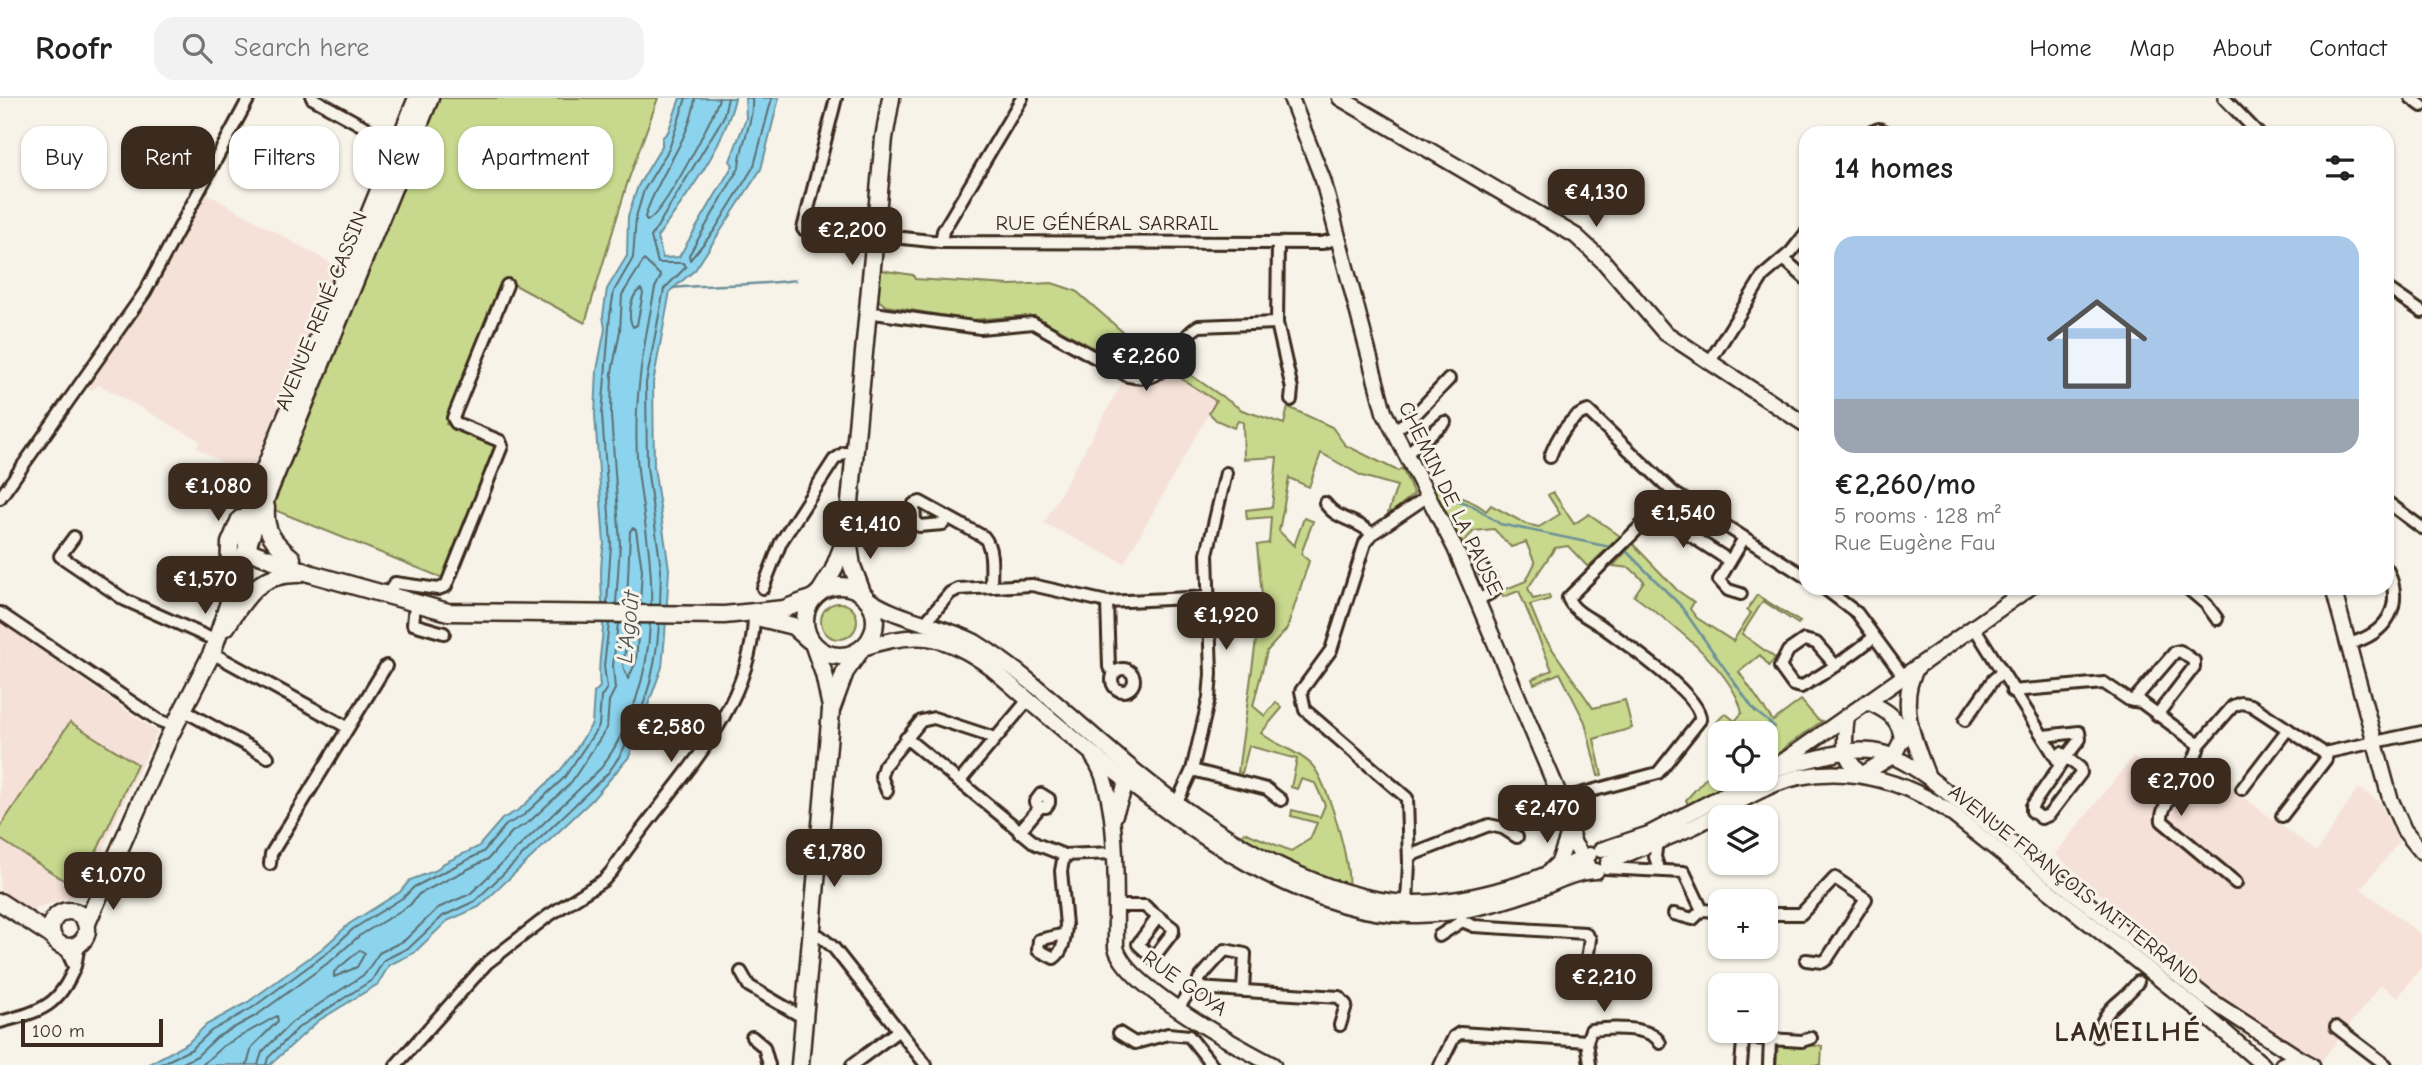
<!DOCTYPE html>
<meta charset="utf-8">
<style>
body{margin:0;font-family:"Comic Neue",sans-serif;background:#f2f2f2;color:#222;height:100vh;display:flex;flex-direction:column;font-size:26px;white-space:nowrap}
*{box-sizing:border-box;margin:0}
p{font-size:23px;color:#767676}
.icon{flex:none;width:38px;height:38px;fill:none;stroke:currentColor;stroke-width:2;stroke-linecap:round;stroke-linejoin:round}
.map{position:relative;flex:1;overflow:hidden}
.details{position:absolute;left:1799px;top:28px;width:595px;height:469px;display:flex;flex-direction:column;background:#fff;border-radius:21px;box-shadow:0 2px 5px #0004}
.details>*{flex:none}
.hud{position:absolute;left:21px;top:28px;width:665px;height:63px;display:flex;gap:14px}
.controls{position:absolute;left:1708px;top:623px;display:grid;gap:14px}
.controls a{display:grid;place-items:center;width:70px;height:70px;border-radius:14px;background:#fff;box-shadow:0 2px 5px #0004;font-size:35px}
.scale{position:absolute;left:21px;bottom:18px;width:142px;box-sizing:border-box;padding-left:7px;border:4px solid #3b2a1e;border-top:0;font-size:19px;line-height:24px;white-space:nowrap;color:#3b2a1e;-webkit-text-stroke:5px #f7f3e8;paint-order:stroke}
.price{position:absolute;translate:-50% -60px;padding:0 16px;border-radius:14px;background:#3b2a1e;color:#fff;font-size:23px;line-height:46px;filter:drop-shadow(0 2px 4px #0008)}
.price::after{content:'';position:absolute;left:50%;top:42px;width:21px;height:16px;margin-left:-10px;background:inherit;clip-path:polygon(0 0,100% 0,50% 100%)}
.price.on{background:#222;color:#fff}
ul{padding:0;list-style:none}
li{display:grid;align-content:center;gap:14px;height:371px;padding:0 35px}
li+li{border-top:2px solid #e0e0e0}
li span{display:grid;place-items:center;height:217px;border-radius:21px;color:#555}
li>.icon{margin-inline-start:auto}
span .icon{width:126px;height:126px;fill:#fffc;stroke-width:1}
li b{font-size:30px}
h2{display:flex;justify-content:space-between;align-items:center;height:84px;padding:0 35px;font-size:30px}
.pill{padding:0 24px;border-radius:21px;background:#fff;box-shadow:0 2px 5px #0004;font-size:24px;line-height:63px}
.pill.on{background:#3b2a1e;color:#fff}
header{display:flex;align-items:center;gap:42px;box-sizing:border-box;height:98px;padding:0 35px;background:#fff;border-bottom:2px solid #e0e0e0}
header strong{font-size:33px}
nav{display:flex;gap:38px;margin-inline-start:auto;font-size:24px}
.search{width:490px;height:63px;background:#f2f2f2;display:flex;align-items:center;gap:18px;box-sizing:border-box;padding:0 24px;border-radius:21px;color:#767676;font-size:26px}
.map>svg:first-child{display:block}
.built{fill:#f6e1d8}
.green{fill:#c8d88d;stroke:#828156;stroke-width:2}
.water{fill:#8cd4ed;stroke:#6c909a;stroke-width:2}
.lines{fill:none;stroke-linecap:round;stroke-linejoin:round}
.shore{stroke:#5b6e71;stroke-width:2}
.stream{stroke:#6c909a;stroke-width:2.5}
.minor-casing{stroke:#3b2a1e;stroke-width:16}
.tertiary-casing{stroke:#3b2a1e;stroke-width:19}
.secondary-casing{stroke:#3b2a1e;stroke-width:21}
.minor{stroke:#f7f3e8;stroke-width:10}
.tertiary{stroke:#f7f3e8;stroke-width:14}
.secondary{stroke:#f7f3e8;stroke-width:16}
.labels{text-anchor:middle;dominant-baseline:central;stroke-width:6;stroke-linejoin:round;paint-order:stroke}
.street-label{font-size:21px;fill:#3b2a1e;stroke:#f7f3e8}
.water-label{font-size:23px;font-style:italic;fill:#4f5452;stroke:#f7f3e8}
.district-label{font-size:28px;font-weight:bold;letter-spacing:2px;fill:#3b2a1e;stroke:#f7f3e8}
</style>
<header>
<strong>Roofr</strong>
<div class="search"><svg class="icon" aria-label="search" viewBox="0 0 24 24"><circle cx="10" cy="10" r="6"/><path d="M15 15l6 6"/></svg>Search here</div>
<nav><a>Home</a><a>Map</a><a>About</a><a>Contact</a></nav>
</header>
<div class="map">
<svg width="2422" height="967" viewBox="0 0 2422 967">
<rect width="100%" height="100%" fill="#f7f3e8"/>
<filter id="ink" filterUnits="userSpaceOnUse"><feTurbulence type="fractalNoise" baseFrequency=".0143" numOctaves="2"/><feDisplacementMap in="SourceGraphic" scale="14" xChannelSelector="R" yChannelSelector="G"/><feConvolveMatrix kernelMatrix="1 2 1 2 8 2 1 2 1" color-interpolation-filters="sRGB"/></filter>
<g filter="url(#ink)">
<g class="built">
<polygon points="206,95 336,168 249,380 197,350 200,343 98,286 93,292 85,288 143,210"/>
<polygon points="1171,274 1216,303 1124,465 1044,425 1123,283 1147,286"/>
<polygon points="0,524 157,634 119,714 85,795 29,812 0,791"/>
<polygon points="2133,659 2157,676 2204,670 2317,754 2358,690 2379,703 2399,744 2361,791 2422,837 2422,868 2398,899 2381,887 2319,966 2201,886 2055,756"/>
</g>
<g class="green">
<polygon points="440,0 658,0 628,83 585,225 504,181 446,326 499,347 445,481 272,411"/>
<path d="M880 172 913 177 915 181 1010 187 1052 185 1076 193 1124 235 1120 249C1136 256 1150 249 1165 258L1153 271 1137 273 1038 220 1022 218 971 222 886 208 877 201Z"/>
<path d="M1176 267 1242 312 1284 326 1288 309 1332 329 1345 347 1398 373 1402 370 1414 396 1387 418 1397 388 1362 378 1321 355 1309 389 1289 380 1279 433 1294 448 1304 420 1313 423 1301 456 1309 463 1287 531 1267 553 1253 608 1265 618 1276 604 1282 610 1261 635C1277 648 1296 652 1311 666 1327 681 1352 768 1348 789L1321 780 1241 739 1244 734 1291 753 1310 741 1317 725 1291 718 1292 712 1320 719 1325 707 1315 685 1301 681 1297 691 1291 689 1297 661 1249 648 1242 675 1238 674 1262 498 1257 447 1269 445 1271 419 1247 421 1246 412 1272 409 1277 359 1244 361 1243 324 1238 323 1234 330 1216 322 1209 315 1216 303 1171 274Z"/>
<path d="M1439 385C1457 404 1470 398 1486 413L1491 407 1526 426 1539 429 1560 416 1548 397 1553 394 1574 426 1589 416 1620 438 1588 469 1568 448 1555 450 1528 490 1533 501 1549 497 1550 501 1530 507 1542 536 1593 610 1625 602 1632 630 1594 641 1602 677 1598 678 1585 624 1560 575 1534 586 1532 581 1552 572 1519 493 1503 499 1501 493 1526 483 1535 465 1526 444 1511 449 1494 431 1474 433 1461 447 1434 390Z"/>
<path d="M1633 446 1677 492 1694 504 1690 511 1697 520 1733 543 1751 515 1747 512 1757 497 1800 524 1798 526 1763 503 1742 536 1775 560 1769 568 1760 557 1739 574 1773 623 1801 602 1817 621 1822 623 1787 648 1766 669V635H1731L1716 625 1725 615 1735 623 1742 615C1734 573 1669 523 1634 498L1644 483 1630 470 1613 468Z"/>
<circle cx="839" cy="523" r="18"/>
<polygon points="70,624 137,666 79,792 0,741 0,729"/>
<polygon points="1720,664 1720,681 1745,681 1690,711 1686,702"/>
<polygon points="1778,947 1822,948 1821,967 1776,967"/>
</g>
<path class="water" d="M680 0H735C724 49 687 98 657 139L663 160 679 159 733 67 730 63 746 20 745 0H779L761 71 695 172 670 193 653 285 654 369 669 471 665 537 662 569 629 659 592 702 479 809 447 823 414 855 389 867 378 886 318 923 270 967H147L188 945 206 927 248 904 323 850 349 826 400 794 410 782 437 772 442 766 478 749 502 721 520 711 559 674 573 656 592 626 594 595 600 589C597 567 602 550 603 529 603 501 598 474 604 446L595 317 597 272 605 231 603 218 607 191 627 158 628 118 638 88 662 48V40L668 34Z"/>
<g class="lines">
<g class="shore">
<path d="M695 0C692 39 656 80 645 119L647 123C663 116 714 20 719 0"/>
<path d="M752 0C754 26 740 45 739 70L689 157 690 162 714 133 754 68 772 0"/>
<path d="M641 191 643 195 637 227 633 229C627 219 630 197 641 191Z"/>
<polyline points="607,506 611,446 602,316 610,217 614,193 633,160 636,119 644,92 669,51 686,0"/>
<path d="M616 506 620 446 611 317 612 274 620 233 622 197 644 162 661 178 655 190C643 250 632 310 638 372 643 418 653 461 651 507"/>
<polyline points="627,506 630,433 633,430 636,432 642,472 640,506"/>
<polyline points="660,507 661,471 647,369 646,285 664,191 686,169 683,165 658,165 651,139 723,20 728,0"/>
<polyline points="629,526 623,568 628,581 636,564 639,526"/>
<polygon points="360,852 365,855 357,869 334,879 334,874"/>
<polyline points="159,967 192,951 211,933 252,910 327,855 353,831 404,799 414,789 483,754 506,727 524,717 564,680 599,628 601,599 607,590 604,568 609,525"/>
<polyline points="179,967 197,958 217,939 257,917 332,862 359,838 410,807 419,796 488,761 512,734 529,724 570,686 607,630 609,603 615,591 613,568 618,525"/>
<polyline points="202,967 223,948 277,918 278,923 252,949 247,967"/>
<path d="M258 967 262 954 292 924 365 876 379 855 405 842 438 810 470 796 601 670C631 630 648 575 650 526"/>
<path d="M266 967 268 960 298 930 372 882 384 862 410 849 443 818 475 803 608 675C639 634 656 578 659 526"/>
</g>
<g class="stream">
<path d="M673 190C714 186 755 188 796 182"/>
<polyline points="1443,397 1475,409 1500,426 1610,449"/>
<polyline points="1626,453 1680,507 1754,612 1775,629"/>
</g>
<g class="minor-casing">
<g id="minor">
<polyline points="312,0 401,49"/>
<polyline points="836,0 803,131 874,141"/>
<polyline points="2224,0 2258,35"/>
<polyline points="2411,0 2422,8"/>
<polyline points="1869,35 1879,31 1889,35"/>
<polyline points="874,137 941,144 1322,145 1339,140"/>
<polyline points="941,144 943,133 1022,0"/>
<polyline points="1278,145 1277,225 1292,291 1291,302"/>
<polyline points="1784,161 1806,181"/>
<polyline points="2387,190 2422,214"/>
<path d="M867 214 980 230 1033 225 1128 278C1174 289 1170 244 1199 228L1277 225"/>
<polyline points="1709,265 1763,178 1791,154 1806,135"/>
<polyline points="1393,333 1412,320 1449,281"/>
<polyline points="1405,357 1445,324"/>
<path d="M1550 359C1556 342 1569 318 1588 313L1674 395 1806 479"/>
<polyline points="0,400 145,194 249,0"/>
<polyline points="2387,404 2422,430"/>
<path d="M1325 405C1337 423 1357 421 1372 436"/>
<polyline points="1655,415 1730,463"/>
<path d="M948 420 943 426 919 428 915 423 914 406 920 404 984 439C994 451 991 473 991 489"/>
<polyline points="74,439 60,458 125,502 217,543"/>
<polyline points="763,490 781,444 834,362 844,355 854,356"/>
<polyline points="1824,490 1857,515 1904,579"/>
<polyline points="2187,490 2206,506 2217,521"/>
<polyline points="1741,496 1728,492 1719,482 1744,440"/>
<polyline points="386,498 395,485 438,491 446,488 502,348 500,343 456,325 453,320 507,187"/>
<polyline points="1478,502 1494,493 1490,480 1484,472"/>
<polyline points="1107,504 1109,569 1115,575"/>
<polyline points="415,507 413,526 444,535"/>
<polyline points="0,515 158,622 174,628"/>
<polyline points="924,526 950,495 958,491 1032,487 1107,504 1208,499"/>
<polyline points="1974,529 2060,666"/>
<path d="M2348 546C2387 536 2405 508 2387 471"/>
<polyline points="212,555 347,629"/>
<path d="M1836 568 1816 545 1804 542 1788 553 1780 569 1793 587 1801 589C1827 574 1851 558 1874 539"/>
<circle cx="1123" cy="582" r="11"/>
<polyline points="2012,593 2104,585 2129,602 2141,604 2199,647 2233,608 2241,605 2251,607 2324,655 2422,634"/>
<polyline points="2133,603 2175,554 2180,553 2194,563 2194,569 2157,617"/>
<polyline points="183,612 268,659"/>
<polyline points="1965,622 1993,582 2001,575"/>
<polyline points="2044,638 2079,634 2080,641 2066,659 2061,655"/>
<polyline points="906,640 1036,746 1064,757 1113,755"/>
<path d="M2199 647C2194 674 2159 704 2162 723L2236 785"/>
<polygon points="2066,659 2080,670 2081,675 2049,717 2041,720 2032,713 2032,708"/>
<polyline points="1192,672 1267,691 1281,702"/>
<polyline points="959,684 1028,602"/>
<polyline points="2242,691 2288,631"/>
<polyline points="887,693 881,678 884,668 921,623 934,620 995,640"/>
<path d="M1561 701 1658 675 1700 622C1704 599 1620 542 1600 527 1589 520 1573 513 1568 500L1674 395"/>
<polyline points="1174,711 1192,672 1209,600 1211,576 1207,456 1226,375"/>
<polyline points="2282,718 2326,661 2326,655"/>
<polyline points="1019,734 1040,709 1046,709 1049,705 1049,701 1041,696 1035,704 1040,709"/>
<polyline points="1657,743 1655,759 1659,771"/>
<path d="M1064 757 1061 773 1066 827C1065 839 1064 853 1054 860L1038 852 1039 842 1065 836"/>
<polyline points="1409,758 1489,727 1503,730 1517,739"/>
<polyline points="270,766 271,756 386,568"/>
<polyline points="1605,770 1684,774 1702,812 1720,813"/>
<polyline points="1407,804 1409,765 1407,700 1305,612 1301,593 1331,552 1365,445 1372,436 1428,398"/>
<polyline points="1115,808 1145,808 1148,811 1173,830 1173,834 1153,860 1138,846 1158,819"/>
<polyline points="1460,812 1462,823 1474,828 1585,835 1590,841 1586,869"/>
<polyline points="1674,816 1693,821 1702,812"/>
<polyline points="1766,816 1801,816 1835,780 1866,801 1827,861 1823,864 1806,862"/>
<polyline points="812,838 820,838 833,849 926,967"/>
<polyline points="1439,838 1462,823"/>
<polyline points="65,849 73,866"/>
<polyline points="741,874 749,888 797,916 804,917"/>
<polyline points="1198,890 1199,881 1225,852 1245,856 1243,893"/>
<polyline points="1178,910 1190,893 1198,890 1339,899 1346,907 1340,927"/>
<path d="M0 924C41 913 59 909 75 868 77 860 77 853 80 846"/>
<polyline points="2336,929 2386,967"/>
<polyline points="1119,935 1135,945 1168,936 1189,938 1212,967"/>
<path d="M2097 938C2107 904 2120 908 2138 884"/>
<polyline points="752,939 764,949 769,967"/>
<polyline points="1770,941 1802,943 1811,940"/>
<path d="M396 967 487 865 548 818 604 782 612 773C663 695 750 620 754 521"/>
<polyline points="852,967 895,935 897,930"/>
<polyline points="1440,967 1454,939 1460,935 1587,943"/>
<path d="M1590 967 1587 943 1591 932C1608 930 1651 927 1660 945"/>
<polyline points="1741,967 1743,944 1748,940 1770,941 1769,967"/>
</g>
</g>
<g class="tertiary-casing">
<g id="tertiary">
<polyline points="1291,0 1323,82 1384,314 1455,450 1561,701 1574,746 1588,767"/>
<polyline points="1340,0 1576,138 1604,164 1664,234 1806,327"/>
<polyline points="2333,490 2390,700 2404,732 2422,754"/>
<path d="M868 501C901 523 940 526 975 544 1033 580 1083 631 1136 674 1204 730 1306 794 1395 804 1455 810 1536 785 1589 757"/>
<path d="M863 550C915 532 945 536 990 569 1095 658 1271 822 1417 817 1455 816 1495 807 1531 794 1553 786 1572 774 1596 773"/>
<path d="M1916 571C1897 605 1915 646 1928 679"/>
<path d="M1868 604C1886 612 1901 620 1902 643"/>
<path d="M1847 618C1844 643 1841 660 1862 677"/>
<path d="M1093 659C1121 696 1115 800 1116 849 1124 887 1237 948 1273 967"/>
<polyline points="1778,667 2029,490"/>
<path d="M1766 675C1779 668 1797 665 1813 661 1866 647 1883 648 1929 680L2208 901 2299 960"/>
<polyline points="1863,676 1894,657 1910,626"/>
<polyline points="1114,719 1129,677"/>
<polyline points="1601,752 1649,736 1755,681"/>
<path d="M1608 765C1637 750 1668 741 1697 727 1721 715 1743 700 1768 689 1828 663 1894 677 1947 712L2199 912 2263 967"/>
<polyline points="1548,775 1559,764 1570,732"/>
<polyline points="2282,967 2299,960 2312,967"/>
</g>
</g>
<g class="secondary-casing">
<g id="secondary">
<polyline points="417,0 254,397 243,437 251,454 312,476 448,514 724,517 784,511 813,500"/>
<path d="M266 409C264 434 274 445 292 460"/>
<polyline points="848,442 852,468 863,497"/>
<polyline points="229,483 230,445 240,421"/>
<circle cx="840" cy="523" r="35"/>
<polyline points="820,494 833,473 847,437 884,40 891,0"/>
<polyline points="761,520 793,528 809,542"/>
<path d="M226 529C245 500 258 475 298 476"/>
<polyline points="814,548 824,576 831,609"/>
<polyline points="0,804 52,838"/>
<circle cx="69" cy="831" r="18"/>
<polyline points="87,825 168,641 212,555 254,429 430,0"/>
<polyline points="800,967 831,612 845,574 860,553"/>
</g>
</g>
<use href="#minor" class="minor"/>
<use href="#tertiary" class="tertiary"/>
<use href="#secondary" class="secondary"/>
</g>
</g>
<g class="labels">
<g class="street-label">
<text x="1107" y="125">RUE GÉNÉRAL SARRAIL</text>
<text transform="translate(321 213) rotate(-68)">AVENUE RENÉ CASSIN</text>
<text transform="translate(1451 400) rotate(64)">CHEMIN DE LA PAUSE</text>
<text transform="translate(2074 787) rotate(38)">AVENUE FRANÇOIS MITTERRAND</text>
<text transform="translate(1185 885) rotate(35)">RUE GOYA</text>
</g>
<g class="water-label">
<text transform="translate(628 529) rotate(-84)">L'Agoût</text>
</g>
<g class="district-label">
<text x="2128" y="934">LAMEILHÉ</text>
</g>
</g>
</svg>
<div class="controls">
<a><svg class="icon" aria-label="locate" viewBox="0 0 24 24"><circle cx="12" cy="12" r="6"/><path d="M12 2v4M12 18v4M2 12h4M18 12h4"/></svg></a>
<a><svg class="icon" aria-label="layers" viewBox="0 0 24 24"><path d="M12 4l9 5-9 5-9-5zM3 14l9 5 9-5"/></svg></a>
<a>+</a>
<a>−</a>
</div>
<div class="scale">100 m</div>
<b class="price" style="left:1596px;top:131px">€4,130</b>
<b class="price" style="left:852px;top:169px">€2,200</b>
<b class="price on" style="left:1146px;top:295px">€2,260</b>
<b class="price" style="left:218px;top:425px">€1,080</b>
<b class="price" style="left:1683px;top:452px">€1,540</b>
<b class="price" style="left:870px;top:463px">€1,410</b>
<b class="price" style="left:205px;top:518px">€1,570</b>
<b class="price" style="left:1226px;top:554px">€1,920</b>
<b class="price" style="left:671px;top:666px">€2,580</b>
<b class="price" style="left:2181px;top:720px">€2,700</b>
<b class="price" style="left:1547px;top:747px">€2,470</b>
<b class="price" style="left:834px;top:791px">€1,780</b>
<b class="price" style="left:113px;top:814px">€1,070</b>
<b class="price" style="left:1604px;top:916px">€2,210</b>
<div class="hud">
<a class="pill">Buy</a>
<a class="pill on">Rent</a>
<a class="pill">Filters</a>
<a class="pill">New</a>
<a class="pill">Apartment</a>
</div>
<section class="details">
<h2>14 homes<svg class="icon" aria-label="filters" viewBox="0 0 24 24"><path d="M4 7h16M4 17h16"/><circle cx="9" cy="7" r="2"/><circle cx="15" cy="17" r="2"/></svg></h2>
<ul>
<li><span style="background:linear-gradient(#a9c7e8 75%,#9aa5b1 0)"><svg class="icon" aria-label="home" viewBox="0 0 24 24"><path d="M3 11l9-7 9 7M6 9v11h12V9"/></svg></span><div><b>€2,260/mo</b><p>5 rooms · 128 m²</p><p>Rue Eugène Fau</p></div></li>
</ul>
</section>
</div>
